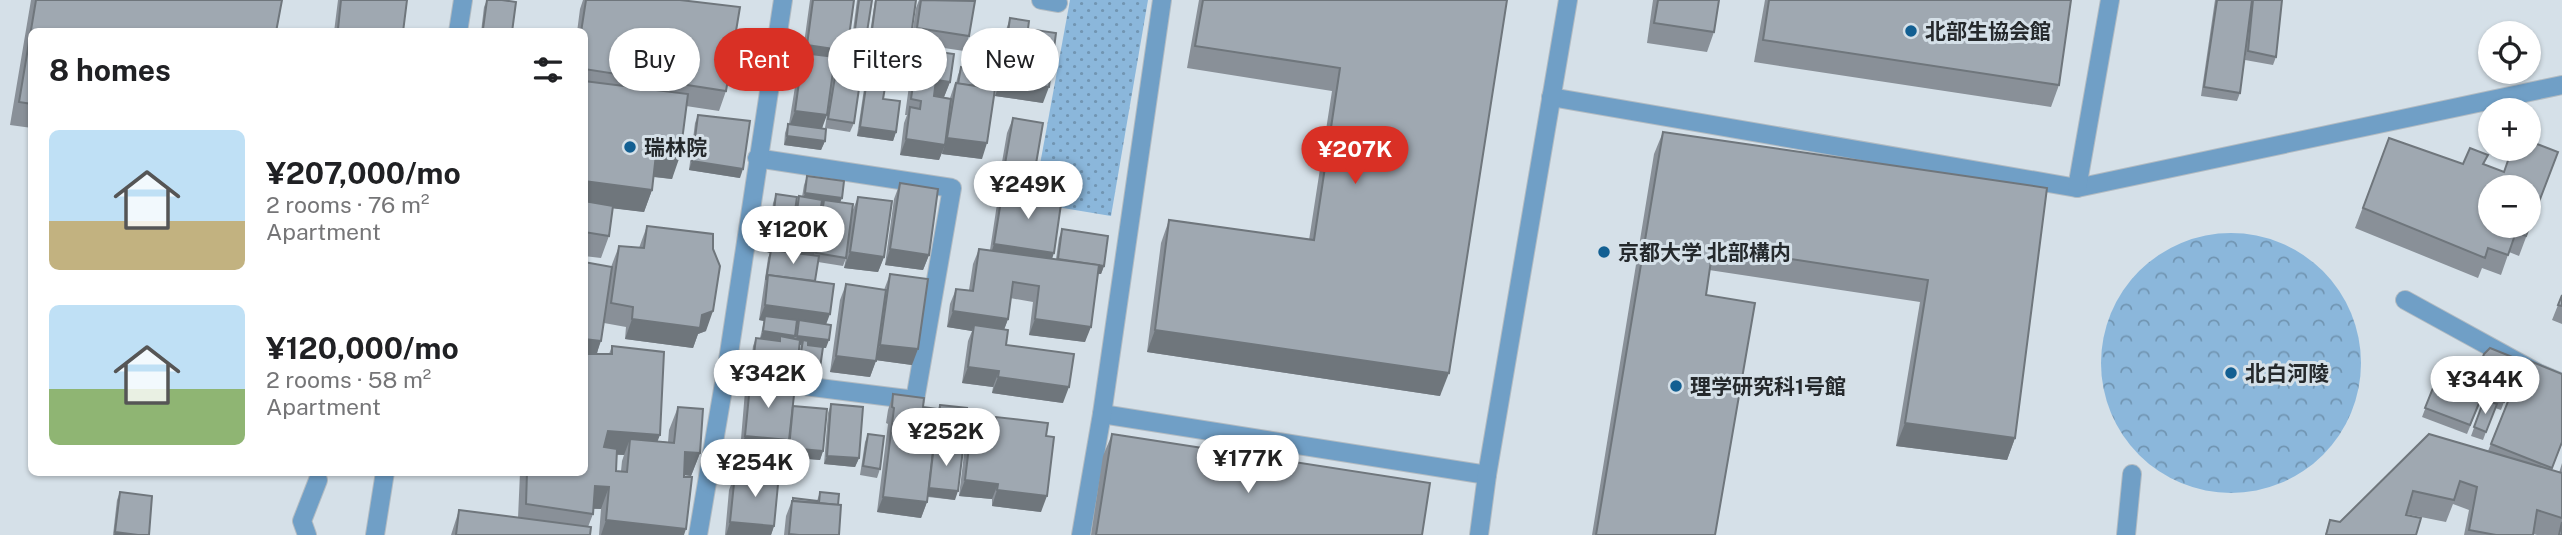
<!DOCTYPE html>
<meta charset="utf-8">
<style>
body{margin:0;font-family:"Public Sans","Noto Sans JP",sans-serif;background:#f2f2f2;color:#202124;height:100vh;display:flex;flex-direction:column;font-size:26px;white-space:nowrap}
*{box-sizing:border-box;margin:0}
p{font-size:23px;color:#757577}
.icon{flex:none;width:38px;height:38px;fill:none;stroke:currentColor;stroke-width:2;stroke-linecap:round;stroke-linejoin:round}
.map{position:relative;flex:1;overflow:hidden}
.sheet{position:absolute;left:28px;top:28px;width:560px;height:448px;display:flex;flex-direction:column;background:#fff;border-radius:10px;box-shadow:0 2px 5px #0004}
.sheet>*{flex:none}
.banner{position:absolute;left:609px;top:28px;width:665px;height:63px;display:flex;gap:14px}
.tools{position:absolute;left:2478px;top:21px;display:grid;gap:14px}
.tools a{display:grid;place-items:center;width:63px;height:63px;border-radius:50%;background:#fff;box-shadow:0 2px 5px #0004;font-size:35px}
.price{position:absolute;translate:-50% -60px;padding:0 16px;border-radius:24px;background:#fff;color:#222;font-size:23px;line-height:46px;filter:drop-shadow(0 2px 4px #0008)}
.price::after{content:'';position:absolute;left:50%;top:42px;width:21px;height:16px;margin-left:-10px;background:inherit;clip-path:polygon(0 0,100% 0,50% 100%)}
.price.selected{background:#d93025;color:#fff}
ul{padding:0;list-style:none}
li{display:flex;align-items:center;gap:21px;height:175px;padding:0 21px}
li span{display:grid;place-items:center;flex:none;width:196px;height:140px;border-radius:10px;color:#555}
li>.icon{margin-inline-start:auto}
span .icon{width:84px;height:84px;fill:#fffc;stroke-width:1}
li b{font-size:30px}
h2{display:flex;justify-content:space-between;align-items:center;height:84px;padding:0 21px;font-size:30px}
.pill{padding:0 24px;border-radius:32px;background:#fff;box-shadow:0 2px 5px #0004;font-size:24px;line-height:63px}
.pill.selected{background:#d93025;color:#fff}
.map>svg:first-child{display:block}
.grass{fill:url(#grass-dots)}
.forest{fill:url(#forest-crowns)}
.lines{fill:none;stroke-linecap:round;stroke-linejoin:round}
.lane-casing{stroke:#b2bbc2;stroke-width:20}
.street-casing{stroke:#b2bbc2;stroke-width:20}
.lane{stroke:#709fc6;stroke-width:18}
.street{stroke:#709fc6;stroke-width:18}
.wall{fill:#899098;fill-rule:evenodd}
.shaded-wall{fill:#6f767c}
.building{fill:#9fa8b1;stroke:#6f767c;stroke-width:2;fill-rule:evenodd}
.poi-dot{fill:#125f92;stroke:#d5e0e8;stroke-width:2.5}
.labels{text-anchor:middle;dominant-baseline:central;stroke-width:6;stroke-linejoin:round;paint-order:stroke}
.poi-label{font-size:21px;font-weight:bold;fill:#25292c;stroke:#d5e0e8;text-anchor:start}
</style>
<div class="map">
<svg width="2562" height="535" viewBox="0 0 2562 535">
<defs>
<pattern id="grass-dots" width="8" height="8" patternUnits="userSpaceOnUse" patternTransform="scale(1.75)"><rect width="8" height="8" fill="#8bb7db"/><path d="M2 2h.1M6 6h.1" fill="none" stroke="#7195b2" stroke-width="1.8" stroke-linecap="round"/></pattern>
<pattern id="forest-crowns" width="20" height="18" patternUnits="userSpaceOnUse" patternTransform="scale(1.75)"><rect width="20" height="18" fill="#8bb7db"/><path d="M2 6a3 3 0 1 1 6 0M12 15a3 3 0 1 1 6 0" fill="none" stroke="#7195b2"/></pattern>
</defs>
<rect width="100%" height="100%" fill="#d5e0e8"/>
<polygon class="grass" points="1070,0 1148,0 1111,216 1033,203"/>
<circle class="forest" cx="2231" cy="363" r="130"/>
<g class="lines">
<g class="lane-casing">
<g id="lane">
<polyline points="1041,0 1058,3"/>
<polyline points="458,32 463,0"/>
<polyline points="1551,97 2077,188 2562,85"/>
<polyline points="2077,188 2110,0"/>
<polyline points="2405,300 2538,373 2562,383"/>
<polyline points="724,376 915,400 952,188 757,158"/>
<polyline points="1102,414 1487,475"/>
<polyline points="307,535 302,521 318,480"/>
<polyline points="375,535 385,472"/>
<polyline points="1081,535 1102,414 1162,0"/>
<polyline points="1479,535 1487,475 1568,0"/>
<polyline points="2126,535 2132,474"/>
</g>
</g>
<g class="street-casing">
<polyline id="street" points="698,535 728,360 783,0"/>
</g>
<use href="#lane" class="lane"/>
<use href="#street" class="street"/>
</g>
<g class="wall">
<polygon points="31,0 282,0 32,32 32,128 10,125"/>
<polygon points="338,0 407,0 403,32 334,32"/>
<polygon points="487,0 512,32 481,32 484,7"/>
<polygon points="583,0 586,0 726,91 719,111 686,106 672,179 653,177 652,190 644,212 613,208 609,236 601,258 584,256 584,32 577,32 580,9"/>
<polygon points="810,0 854,0 841,66 834,65 822,129 825,141 821,150 784,145 785,133 788,124 789,124 798,68 802,58"/>
<polygon points="857,0 872,0 865,45 862,54 850,53"/>
<polygon points="875,0 916,0 910,43 906,51 868,46"/>
<polygon points="919,0 971,0 969,36 964,51 911,43 916,8"/>
<polygon points="1199,0 1507,0 1440,396 1147,352 1161,243 1169,220 1309,240 1332,91 1187,68"/>
<polygon points="1653,0 1719,0 1714,32 1707,52 1647,43"/>
<polygon points="1765,0 2071,0 2059,85 2051,107 1754,62"/>
<polygon points="2215,0 2282,0 2276,57 2273,65 2245,60 2247,40 2240,93 2237,101 2201,96"/>
<polygon points="1010,18 1028,29 1043,103 995,96 1005,33"/>
<polygon points="918,49 950,82 944,97 950,98 955,83 956,83 958,75 961,67 972,68 975,58 982,159 942,154 942,152 939,160 900,155 904,123 907,115 905,115 912,64"/>
<polygon points="836,71 854,123 850,132 825,128 832,80"/>
<polygon points="868,73 883,99 896,132 893,141 857,136 865,82"/>
<polygon points="698,115 740,178 689,170 695,123"/>
<polygon points="1013,118 1032,187 1030,192 1052,259 1056,259 1059,238 1062,229 1104,266 1101,274 1098,274 1085,342 1029,335 1033,302 1010,298 1008,319 1004,330 1006,345 1063,403 992,393 993,387 962,383 968,341 972,331 947,327 950,304 956,289 969,290 973,264 979,249 990,250 997,204 999,197 996,197 1007,133"/>
<polygon points="1663,132 2047,188 2015,438 2007,460 1896,446 1920,302 1709,270 1706,295 1715,535 1592,535 1654,154"/>
<polygon points="2389,138 2463,164 2484,165 2504,172 2558,152 2519,256 2509,252 2501,275 2482,268 2478,278 2355,228"/>
<polygon points="807,176 842,198 840,202 852,212 858,197 884,257 878,272 844,268 846,258 843,266 818,262 815,281 826,324 826,348 823,348 820,368 817,376 796,374 801,345 800,345 797,368 793,377 750,371 753,346 756,338 760,338 764,321 759,320 768,258 770,253 767,252 773,203 776,194 790,246 788,252 790,252 796,205 799,196 802,197 804,185"/>
<polygon points="900,183 929,255 923,270 885,265 894,199"/>
<path d="M647 226 706 331 698 334 693 348 625 339 626 327 604 323 597 354H609L612 346 657 441 668 442 669 430 678 407 700 453 691 476 684 475V535H599L601 509H593V514L588 527 590 535H451L459 510 518 518 520 472H584V262L611 267 619 246 639 248ZM616 455H624L622 461 621 471H616Z"/>
<polygon points="890,274 912,365 876,360 870,377 830,372 840,300 846,284 884,290"/>
<polygon points="2562,295 2562,324 2552,320"/>
<polygon points="2525,359 2562,444 2551,470 2559,473 2562,463 2562,535 2537,535 2533,534 2533,535 2464,535 2469,510 2453,504 2446,522 2406,514 2406,515 2416,535 2325,535 2330,520 2340,522 2488,451"/>
<polygon points="2520,360 2501,410 2495,408 2483,440 2471,436 2483,403 2480,402 2467,434 2422,417 2437,378 2469,391 2470,388"/>
<polygon points="751,375 774,393 792,409 823,451 820,460 786,457 787,444 784,455 780,472 748,470 751,452 740,451 745,391"/>
<polygon points="893,394 923,407 938,409 940,405 960,448 934,444 955,500 928,497 927,502 921,518 877,512 888,424 886,423 888,410"/>
<polygon points="831,404 859,458 855,467 824,464 828,413"/>
<polygon points="973,414 986,441 989,441 990,432 996,417 1046,436 1041,512 992,506 992,499 959,496 967,429"/>
<polygon points="868,434 880,469 877,478 860,475 865,442"/>
<polygon points="1112,434 1422,535 1091,535 1103,456"/>
<polygon points="746,472 774,526 771,535 725,535 729,490 735,474 745,475"/>
<polygon points="120,492 149,535 113,535 117,500"/>
<polygon points="820,492 838,505 839,535 784,535 786,516 793,498 817,501"/>
</g>
<g class="shaded-wall">
<polygon points="338,29 360,32 336,32"/>
<polygon points="871,37 910,43 906,51 868,46"/>
<polygon points="853,44 865,45 862,54 850,53"/>
<polygon points="807,45 847,51 841,66 802,61"/>
<polygon points="936,80 950,82 944,97 931,95"/>
<polygon points="1001,81 1049,87 1043,103 995,96"/>
<polygon points="795,111 827,115 821,131 789,127"/>
<polygon points="860,127 896,132 893,141 857,136"/>
<polygon points="787,136 825,141 821,150 784,145"/>
<polygon points="947,138 987,143 982,159 942,154"/>
<polygon points="906,139 945,145 939,160 900,155"/>
<polygon points="656,154 680,156 672,179 648,176"/>
<polygon points="692,161 743,169 740,178 689,170"/>
<polygon points="584,181 652,190 644,212 584,205"/>
<polygon points="805,193 842,198 838,207 824,200 822,205 802,202"/>
<polygon points="770,244 790,246 787,255 771,250 770,253 767,252"/>
<polygon points="994,244 1054,253 1049,268 989,260"/>
<polygon points="792,248 815,252 812,260 789,257"/>
<polygon points="890,249 929,255 923,270 885,265"/>
<polygon points="850,252 884,257 878,272 844,268"/>
<polygon points="1058,259 1104,266 1101,274 1055,268"/>
<polygon points="765,305 830,314 824,330 799,320 797,326 765,321 765,316 764,321 759,320"/>
<polygon points="713,311 706,331 698,334 693,348 625,339 632,319 702,315"/>
<polygon points="953,311 1008,319 1002,335 974,325 972,331 947,327"/>
<polygon points="1035,319 1091,327 1085,342 1029,335"/>
<polygon points="1155,330 1449,373 1440,396 1147,352"/>
<polygon points="763,331 795,336 792,344 780,336 778,342 760,340"/>
<polygon points="797,336 829,340 826,348 802,345 803,340 801,345 794,344"/>
<polygon points="584,339 601,341 593,364 584,362"/>
<polygon points="880,345 918,349 912,365 875,360"/>
<polygon points="836,356 876,361 870,377 830,372"/>
<polygon points="753,362 797,368 793,377 750,371"/>
<polygon points="799,365 820,368 817,376 796,374"/>
<polygon points="968,367 999,371 993,387 962,383"/>
<polygon points="998,377 1069,387 1063,403 992,393"/>
<polygon points="1905,423 2015,438 2007,460 1896,446"/>
<polygon points="608,431 660,435 651,458 630,439 624,455 600,453"/>
<polygon points="745,436 789,440 784,455 753,446 751,452 740,451"/>
<polygon points="937,436 963,439 960,448 933,444"/>
<polygon points="789,448 823,451 820,460 786,457"/>
<polygon points="685,452 700,453 691,476 677,474"/>
<polygon points="827,456 859,458 855,467 824,464"/>
<polygon points="752,461 783,464 780,472 748,470"/>
<polygon points="965,480 998,484 992,499 959,496"/>
<polygon points="595,486 609,487 601,509 587,508"/>
<polygon points="929,488 958,491 955,500 926,496"/>
<polygon points="997,490 1047,496 1041,512 992,506"/>
<polygon points="883,497 927,502 921,518 877,512"/>
<polygon points="606,520 686,529 684,535 601,535"/>
<polygon points="730,522 774,526 771,535 726,535"/>
<polygon points="115,532 138,535 114,535"/>
</g>
<g class="building">
<polygon points="36,0 282,0 276,32 32,32 32,104 19,102"/>
<polygon points="341,0 407,0 403,32 360,32 338,29"/>
<polygon points="487,0 502,0 516,2 512,32 498,32 483,29"/>
<polygon points="586,0 680,0 740,7 726,91 584,69 584,32 581,32"/>
<polygon points="813,0 854,0 847,51 807,45"/>
<polygon points="859,0 872,0 865,45 853,44"/>
<polygon points="876,0 916,0 910,43 871,37"/>
<polygon points="921,0 975,1 969,36 917,28"/>
<polygon points="1203,0 1507,0 1449,373 1155,330 1169,220 1314,240 1340,68 1195,46"/>
<polygon points="1658,0 1719,0 1714,32 1654,23"/>
<polygon points="1769,0 2071,0 2059,85 1763,40"/>
<polygon points="2217,0 2252,0 2240,93 2204,87"/>
<polygon points="2253,0 2282,0 2276,57 2248,51"/>
<polygon points="1010,18 1029,21 1028,29 1056,33 1049,87 1001,81"/>
<polygon points="918,49 954,54 950,82 936,80 934,96 951,99 945,145 906,139 910,107 920,109 921,101 911,99"/>
<polygon points="803,53 835,57 827,115 795,111"/>
<polygon points="975,58 998,61 994,88 958,84 961,67 973,69"/>
<polygon points="836,71 861,75 854,123 828,119"/>
<polygon points="868,73 887,76 883,99 900,101 896,132 860,127"/>
<polygon points="584,81 688,94 680,156 656,154 652,190 584,181"/>
<polygon points="956,83 995,89 987,143 947,138"/>
<polygon points="698,115 750,121 743,169 692,161"/>
<polygon points="1013,118 1043,123 1032,187 1002,181"/>
<polygon points="788,124 826,129 825,141 787,136"/>
<polygon points="1663,132 2047,188 2015,438 1905,423 1928,280 1713,247 1706,295 1755,303 1715,535 1596,535"/>
<path d="M2389 138 2463 164 2470 148 2488 155 2483 164 2504 172 2512 149H2529V141L2558 152 2526 236 2516 232 2508 255 2488 248 2485 258 2363 208ZM2490 187H2529V226H2490Z"/>
<polygon points="807,176 844,181 842,198 805,193"/>
<polygon points="900,183 938,189 929,255 890,249"/>
<polygon points="1003,188 1062,197 1054,253 994,244"/>
<polygon points="776,194 797,197 790,246 770,244"/>
<polygon points="799,196 822,200 815,252 792,248"/>
<polygon points="858,197 892,201 884,257 850,252"/>
<polygon points="824,200 853,204 846,258 816,253"/>
<polygon points="584,201 613,206 609,236 584,232"/>
<polygon points="647,226 713,234 713,249 720,266 713,311 702,315 700,328 632,319 633,307 611,303 619,246 644,248"/>
<polygon points="1062,229 1108,236 1104,266 1058,259"/>
<polygon points="979,249 1099,265 1091,327 1035,319 1039,286 1013,282 1008,319 953,311 956,289 973,291"/>
<polygon points="771,250 819,256 815,281 768,275 766,280"/>
<polygon points="584,262 612,267 601,341 584,339"/>
<polygon points="890,274 928,279 918,349 880,345"/>
<polygon points="768,275 834,284 830,314 765,305"/>
<polygon points="846,284 886,290 876,361 836,356"/>
<polygon points="2562,295 2562,306 2558,305"/>
<polygon points="765,316 797,320 795,336 763,331"/>
<polygon points="799,320 831,325 829,340 797,336"/>
<polygon points="974,325 1008,330 1006,345 1074,354 1069,387 998,377 999,371 968,367"/>
<polygon points="780,336 800,340 797,368 753,362 756,338 780,341"/>
<polygon points="803,340 808,341 808,345 823,347 820,368 799,365"/>
<polygon points="612,346 664,352 660,435 608,431 604,447 617,449 616,471 627,472 630,439 674,443 678,407 703,409 700,453 685,452 684,477 692,477 686,529 606,520 609,487 595,486 593,514 526,504 527,472 584,472 584,354 612,354"/>
<polygon points="2490,348 2520,360 2504,402 2470,388 2484,354"/>
<polygon points="2525,359 2562,374 2562,442 2552,468 2491,444"/>
<polygon points="751,375 775,377 774,393 794,395 789,440 745,436"/>
<polygon points="2437,378 2482,396 2470,425 2425,408"/>
<polygon points="893,394 924,398 923,407 938,409 927,502 883,497 894,408 892,407"/>
<polygon points="2484,400 2497,404 2486,432 2474,427"/>
<polygon points="831,404 863,407 859,458 827,456"/>
<polygon points="940,405 967,408 963,439 937,436"/>
<polygon points="793,406 827,409 823,451 789,448"/>
<polygon points="973,414 989,416 986,441 993,441 996,417 1048,423 1046,436 1054,437 1047,496 997,490 998,484 965,480"/>
<polygon points="868,434 884,436 880,469 863,466"/>
<polygon points="1112,434 1430,483 1422,535 1096,535"/>
<polygon points="2429,434 2562,473 2562,518 2537,510 2533,535 2496,535 2469,530 2477,487 2460,481 2454,500 2413,491 2406,515 2421,518 2416,535 2326,535 2330,520 2340,522"/>
<polygon points="934,445 963,449 958,491 929,488"/>
<polygon points="753,446 784,449 783,464 752,461"/>
<polygon points="746,472 779,474 774,526 730,522 735,474 746,475"/>
<polygon points="120,492 152,496 149,535 138,535 115,532"/>
<polygon points="820,492 839,494 838,505 819,503"/>
<polygon points="793,498 817,501 817,503 793,501"/>
<polygon points="792,501 841,505 839,535 799,535 789,534"/>
<polygon points="459,510 591,527 590,535 456,535"/>
<polygon points="2562,522 2562,535 2559,535"/>
</g>
<g class="poi-dot">
<circle cx="1911" cy="31" r="7"/>
<circle cx="630" cy="147" r="7"/>
<circle cx="1604" cy="252" r="7"/>
<circle cx="2231" cy="373" r="7"/>
<circle cx="1676" cy="386" r="7"/>
</g>
<g class="labels">
<g class="poi-label">
<text x="1925" y="31">北部生協会館</text>
<text x="644" y="147">瑞林院</text>
<text x="1618" y="252">京都大学 北部構内</text>
<text x="2245" y="373">北白河陵</text>
<text x="1690" y="386">理学研究科1号館</text>
</g>
</g>
</svg>
<div class="tools">
<a><svg class="icon" aria-label="locate" viewBox="0 0 24 24"><circle cx="12" cy="12" r="6"/><path d="M12 2v4M12 18v4M2 12h4M18 12h4"/></svg></a>
<a>+</a>
<a>−</a>
</div>
<b class="price selected" style="left:1355px;top:186px">¥207K</b>
<b class="price" style="left:1028px;top:221px">¥249K</b>
<b class="price" style="left:793px;top:266px">¥120K</b>
<b class="price" style="left:768px;top:410px">¥342K</b>
<b class="price" style="left:2485px;top:416px">¥344K</b>
<b class="price" style="left:946px;top:468px">¥252K</b>
<b class="price" style="left:1248px;top:495px">¥177K</b>
<b class="price" style="left:755px;top:499px">¥254K</b>
<div class="banner">
<a class="pill">Buy</a>
<a class="pill selected">Rent</a>
<a class="pill">Filters</a>
<a class="pill">New</a>
</div>
<section class="sheet">
<h2>8 homes<svg class="icon" aria-label="filters" viewBox="0 0 24 24"><path d="M4 7h16M4 17h16"/><circle cx="9" cy="7" r="2"/><circle cx="15" cy="17" r="2"/></svg></h2>
<ul>
<li><span style="background:linear-gradient(#bfe0f5 65%,#c2b280 0)"><svg class="icon" aria-label="home" viewBox="0 0 24 24"><path d="M3 11l9-7 9 7M6 9v11h12V9"/></svg></span><div><b>¥207,000/mo</b><p>2 rooms · 76 m²</p><p>Apartment</p></div></li>
<li><span style="background:linear-gradient(#bfe0f5 60%,#8fb573 0)"><svg class="icon" aria-label="home" viewBox="0 0 24 24"><path d="M3 11l9-7 9 7M6 9v11h12V9"/></svg></span><div><b>¥120,000/mo</b><p>2 rooms · 58 m²</p><p>Apartment</p></div></li>
</ul>
</section>
</div>
